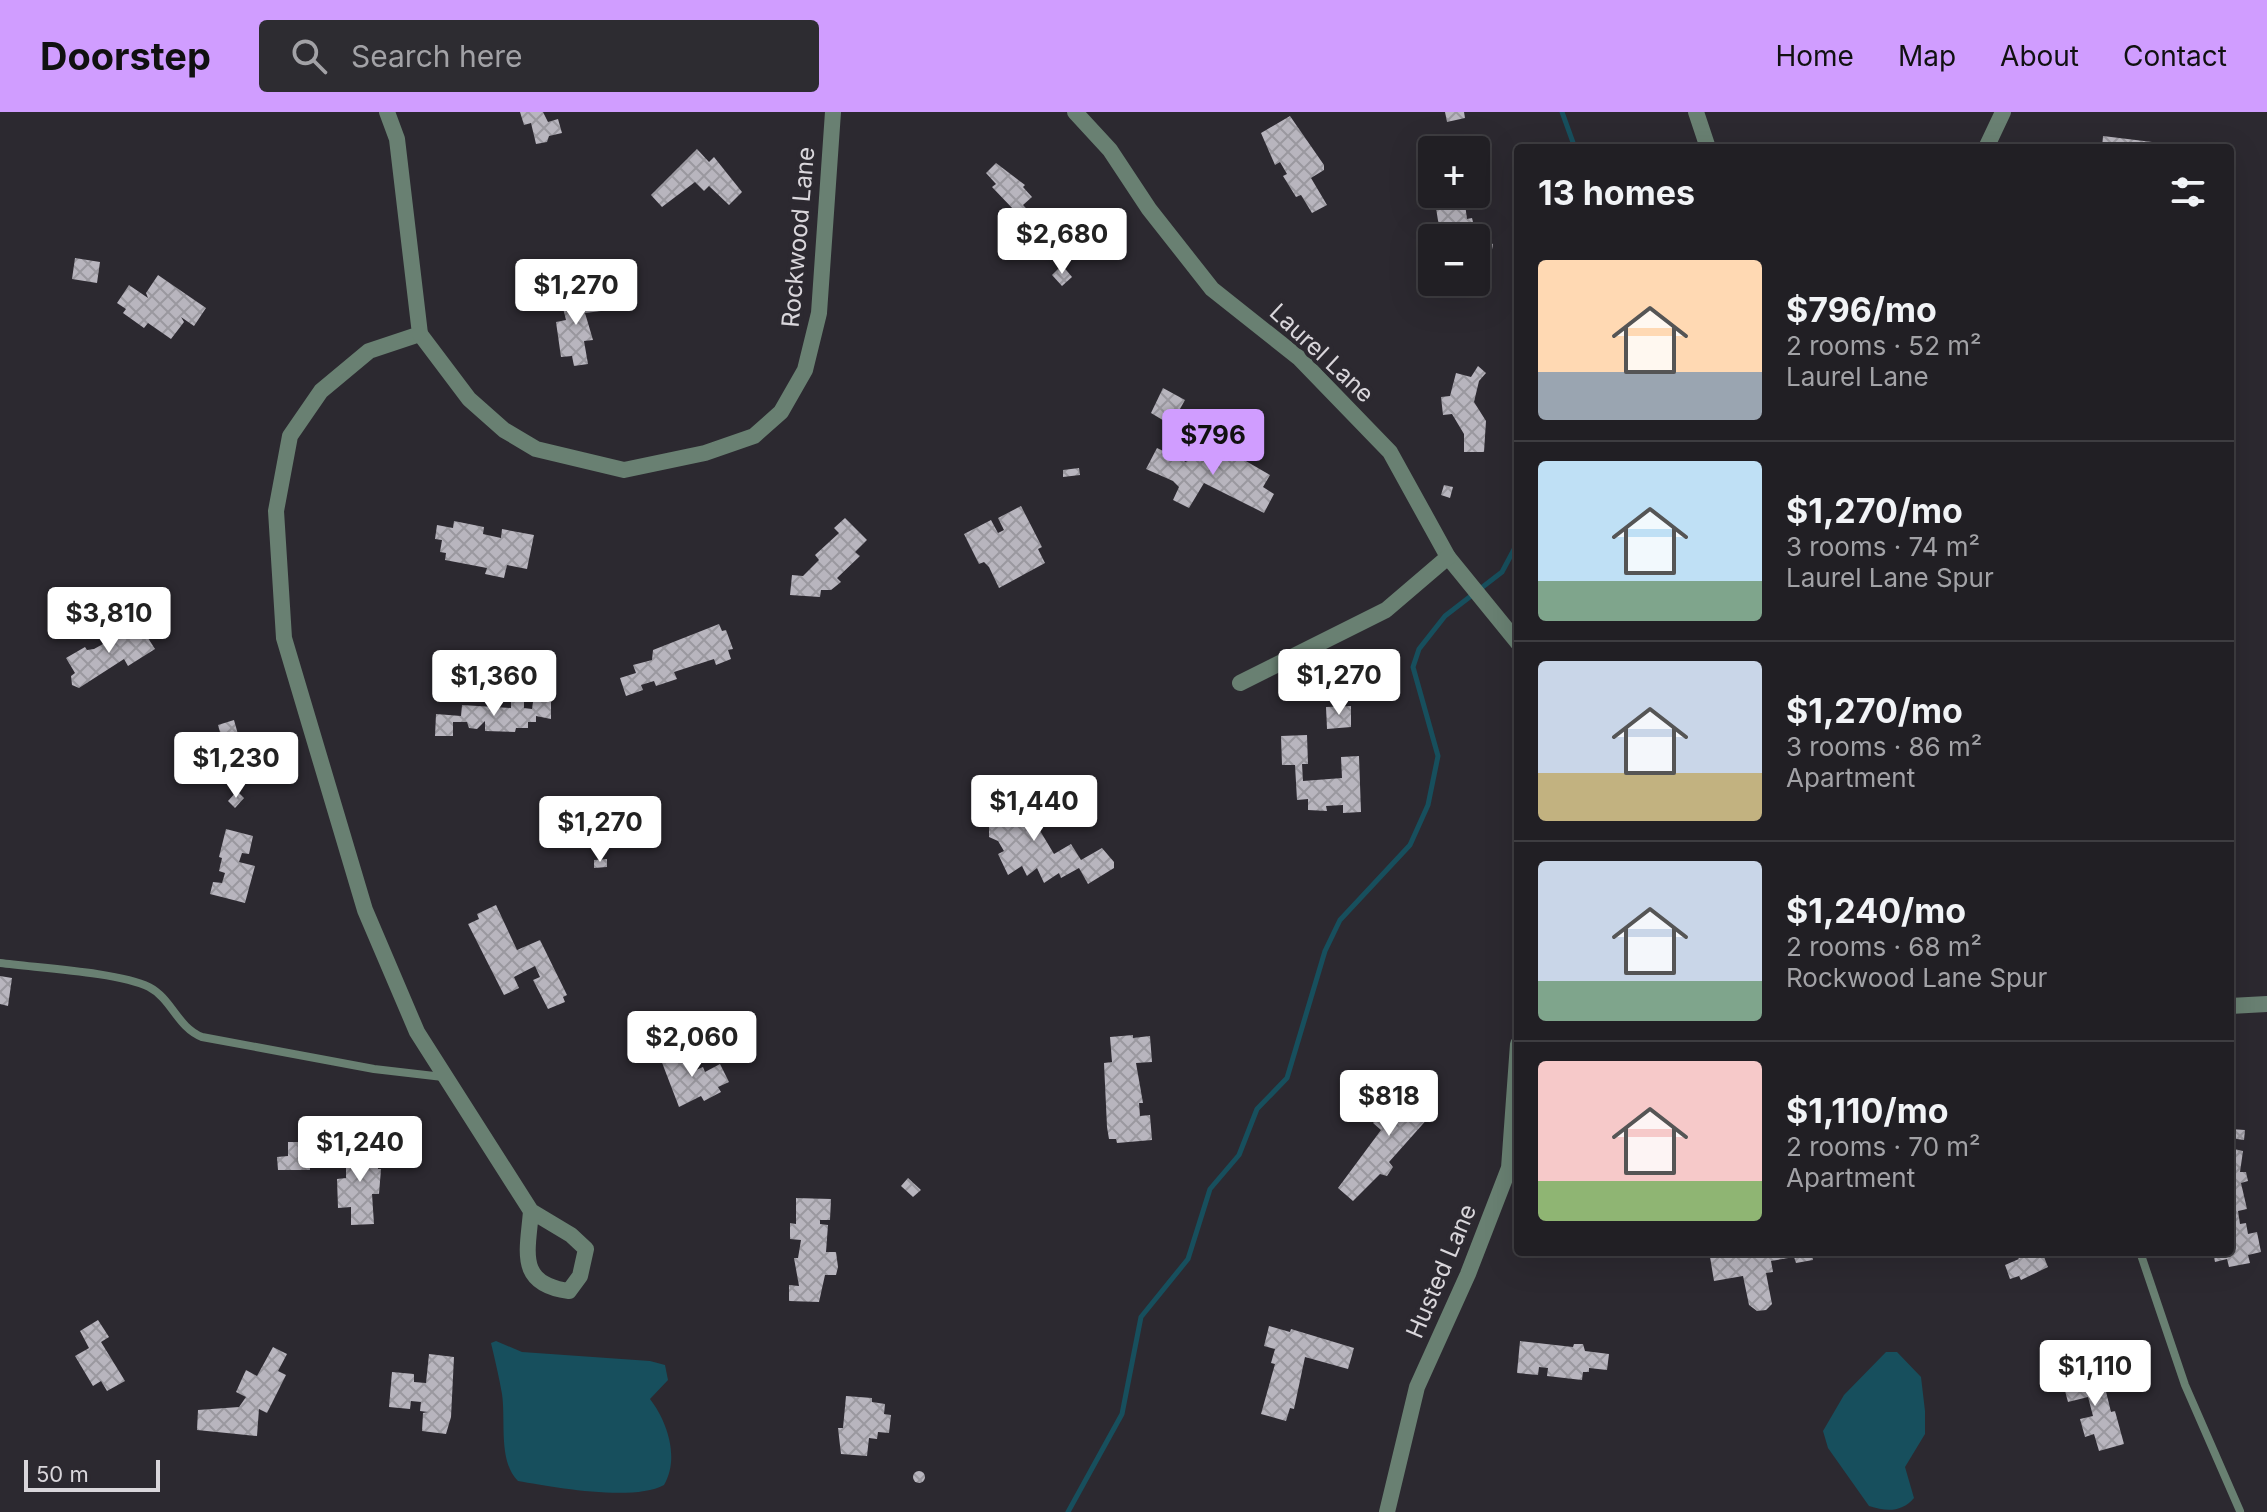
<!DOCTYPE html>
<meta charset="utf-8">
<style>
body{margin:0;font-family:Inter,sans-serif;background:#2d2c31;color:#f1f3f6;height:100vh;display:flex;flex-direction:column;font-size:30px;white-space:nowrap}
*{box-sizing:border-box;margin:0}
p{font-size:26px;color:#a2a2a6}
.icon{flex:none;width:44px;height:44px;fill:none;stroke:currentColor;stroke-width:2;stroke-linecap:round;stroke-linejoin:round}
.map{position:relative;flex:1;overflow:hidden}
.panel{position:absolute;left:1514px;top:32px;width:720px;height:1112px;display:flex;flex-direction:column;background:#211f24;border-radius:8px;box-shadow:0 8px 32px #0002,0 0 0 2px #3e3d41}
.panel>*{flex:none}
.controls{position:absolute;left:1418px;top:24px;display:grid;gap:16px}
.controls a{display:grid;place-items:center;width:72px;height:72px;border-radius:8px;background:#211f24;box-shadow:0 8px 32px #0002,0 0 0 2px #3e3d41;font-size:40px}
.scale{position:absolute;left:24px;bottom:20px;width:136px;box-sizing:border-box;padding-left:8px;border:4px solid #d9d6db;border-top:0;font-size:22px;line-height:28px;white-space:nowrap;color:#d9d6db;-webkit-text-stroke:6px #2c2930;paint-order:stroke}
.price{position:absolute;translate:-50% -68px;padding:0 18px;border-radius:8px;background:#fff;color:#222;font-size:26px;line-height:52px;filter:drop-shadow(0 2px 4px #0008)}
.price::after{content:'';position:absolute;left:50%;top:48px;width:24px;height:18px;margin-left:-12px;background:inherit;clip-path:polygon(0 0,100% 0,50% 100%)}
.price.on{background:#d09dff;color:#111}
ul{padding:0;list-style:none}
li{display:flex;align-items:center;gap:24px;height:200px;padding:0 24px}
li+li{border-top:2px solid #3e3d41}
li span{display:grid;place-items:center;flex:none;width:224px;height:160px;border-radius:8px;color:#555}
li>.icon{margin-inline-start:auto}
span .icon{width:96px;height:96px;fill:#fffc;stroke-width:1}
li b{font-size:34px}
h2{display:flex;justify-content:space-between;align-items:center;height:96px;padding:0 24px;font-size:34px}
header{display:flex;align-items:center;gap:48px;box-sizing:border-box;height:112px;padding:0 40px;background:#d09dff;color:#111}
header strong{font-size:38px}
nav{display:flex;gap:44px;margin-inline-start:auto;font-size:28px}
.search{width:560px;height:72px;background:#2d2c31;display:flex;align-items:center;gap:20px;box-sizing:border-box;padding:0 28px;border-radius:8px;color:#a2a2a6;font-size:30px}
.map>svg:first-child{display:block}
.water{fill:#174f5d}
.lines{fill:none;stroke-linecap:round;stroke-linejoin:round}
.stream{stroke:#174f5d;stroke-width:5}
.building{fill:url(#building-cross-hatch)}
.service{stroke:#698072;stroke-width:8}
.minor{stroke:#698072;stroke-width:16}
.labels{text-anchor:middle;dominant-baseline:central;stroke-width:8;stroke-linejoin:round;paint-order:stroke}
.street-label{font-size:24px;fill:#d9d6db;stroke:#2c2930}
</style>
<header>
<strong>Doorstep</strong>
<div class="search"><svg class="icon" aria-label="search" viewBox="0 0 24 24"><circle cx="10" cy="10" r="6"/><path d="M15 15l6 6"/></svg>Search here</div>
<nav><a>Home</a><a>Map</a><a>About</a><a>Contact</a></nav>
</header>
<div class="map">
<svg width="2267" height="1400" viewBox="0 0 2267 1400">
<defs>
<pattern id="building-cross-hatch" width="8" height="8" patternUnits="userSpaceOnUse" patternTransform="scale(2)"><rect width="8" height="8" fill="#b8b5be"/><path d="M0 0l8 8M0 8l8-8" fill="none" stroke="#9a989f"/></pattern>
</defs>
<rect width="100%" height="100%" fill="#2c2930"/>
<g class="water">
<path d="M496 1229 522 1240 650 1249 665 1253 668 1268 650 1287C667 1309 680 1346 664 1373 633 1390 553 1375 518 1369 498 1349 506 1309 502 1282 499 1265 495 1248 491 1231Z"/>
<path d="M1886 1240H1897L1921 1265 1925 1299V1322L1905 1355 1914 1386C1902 1400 1887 1400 1869 1394L1828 1336 1823 1319 1844 1283Z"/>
</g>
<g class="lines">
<g class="stream">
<polyline points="1562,0 1575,36"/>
<polyline points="1068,1400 1122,1302 1141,1205 1188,1147 1210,1077 1239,1043 1257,997 1287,966 1325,839 1340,808 1410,733 1428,693 1438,644 1413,555 1419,537 1445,504 1502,460 1518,430"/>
</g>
</g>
<g class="building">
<polygon points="520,0 543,0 548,10 558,7 562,21 549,24 547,30 536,32 531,11 524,13"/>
<polygon points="1445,0 1464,0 1465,6 1447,10"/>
<polygon points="1290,4 1324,53 1324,58 1311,66 1327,93 1312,101 1301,83 1296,85 1283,64 1287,62 1280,50 1275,53 1261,21"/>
<polygon points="2103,24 2152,30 2152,36 2102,36"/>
<polygon points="697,37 709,50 714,45 742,80 729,93 709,74 704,79 695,70 662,95 651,83"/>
<polygon points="996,51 1025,73 1023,75 1032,85 1023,93 1049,121 1031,137 1007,112 1005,107 1014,98 992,75 996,72 986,61"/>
<polygon points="1465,92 1467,107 1472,106 1474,114 1481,112 1484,129 1493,132 1491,143 1479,141 1480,151 1486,154 1484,166 1476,168 1476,126 1442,126 1440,121 1436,96"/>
<polygon points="75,146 100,150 97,171 72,167"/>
<polygon points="1062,153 1072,165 1062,174 1052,163"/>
<polygon points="158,163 206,196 194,214 181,205 184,210 171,227 148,211 144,216 123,201 126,197 117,191 129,173 148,186 146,181"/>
<polygon points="578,182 579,188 599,185 601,199 585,201 593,228 584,229 588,252 574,254 572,244 561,245 556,210 566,208 560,184"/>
<polygon points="1478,254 1486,261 1479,269 1474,290 1486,309 1484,340 1464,340 1464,322 1452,302 1443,303 1441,285 1450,284 1456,261 1471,265"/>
<polygon points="1163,276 1185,288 1171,313 1151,301"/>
<polygon points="1201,332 1224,345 1228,341 1239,345 1270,363 1263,375 1274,382 1264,401 1204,371 1189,396 1173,388 1179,375 1173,369 1146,357 1157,336 1186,350"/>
<polygon points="1079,356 1080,363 1063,365 1063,358"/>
<polygon points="1444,373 1453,375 1450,386 1441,383"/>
<polygon points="1021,394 1042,435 1038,437 1045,451 999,476 989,455 984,450 979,452 964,422 991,408 998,421 1004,418 998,406"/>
<polygon points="845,406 867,428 855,440 860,444 837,466 841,470 831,478 821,478 820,485 790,483 792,463 803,464 819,448 815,443 839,421 834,416"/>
<polygon points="454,409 484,415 483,422 501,426 502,417 534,423 527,457 507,453 504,466 485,462 487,456 445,448 446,441 440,440 442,428 435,427 437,413 453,416"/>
<polygon points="139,512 155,537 128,554 124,547 79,576 72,573 71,564 75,561 66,546 85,535 87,538 94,537"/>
<polygon points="719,512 722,519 726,518 733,537 728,538 731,547 716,553 714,547 674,560 677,567 656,574 654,569 641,573 643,578 626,584 620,566 636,561 633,553 652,548 653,538"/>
<polygon points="511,588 524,588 524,596 532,597 533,590 551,590 551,607 536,604 536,610 528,610 528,616 516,616 515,620 485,619 485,609 477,617 469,616 467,610 453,610 453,624 435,624 436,602 461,604 462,593 511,596"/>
<polygon points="1351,594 1351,615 1327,617 1326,595"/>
<polygon points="234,608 239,626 223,631 218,613"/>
<polygon points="1307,623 1308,652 1302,652 1303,669 1342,666 1341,645 1359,644 1361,700 1343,701 1343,693 1326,694 1327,699 1308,698 1308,687 1297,688 1295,653 1282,653 1281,624"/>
<polygon points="1010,673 1036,719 1039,717 1054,742 1071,732 1081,748 1102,736 1114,750 1114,756 1088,772 1079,756 1061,766 1059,761 1044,771 1037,756 1027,764 1022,754 1008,763 998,742 1004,739 998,729 989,725 989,715 975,695"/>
<polygon points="237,679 244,686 235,696 228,689"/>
<polygon points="226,717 253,724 249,742 242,741 239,750 255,754 245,791 210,782 213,770 222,771 225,761 219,759 222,746 219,745"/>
<polygon points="607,747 607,755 594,756 594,748"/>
<polygon points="496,793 517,838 540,828 567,883 563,885 565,890 548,897 533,868 540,865 535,854 514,865 519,876 504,883 468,812 479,807 477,802"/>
<polygon points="0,864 12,866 8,894 0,892"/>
<polygon points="1133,923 1133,926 1150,924 1152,950 1136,951 1143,991 1139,991 1140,1004 1150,1003 1152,1028 1117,1031 1116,1027 1109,1027 1107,1015 1104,951 1112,950 1110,925"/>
<polygon points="685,936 696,958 703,955 705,960 720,952 729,970 718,975 721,980 704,989 701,984 679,995 661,948"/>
<polygon points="1420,971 1437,986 1425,1000 1430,1004 1389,1050 1393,1055 1387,1064 1380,1062 1353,1089 1338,1076 1381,1018 1373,1011 1401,974 1411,983"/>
<polygon points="2230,1017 2245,1018 2244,1028 2230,1026"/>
<polygon points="368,1028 368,1042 377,1041 378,1057 381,1057 379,1082 372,1082 374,1112 351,1113 351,1095 338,1096 337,1067 346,1066 346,1055 351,1055 350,1029"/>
<polygon points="288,1030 300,1030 301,1045 310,1045 310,1058 278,1058 277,1045 288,1044"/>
<polygon points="2230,1036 2243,1039 2240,1060 2246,1060 2248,1069 2241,1071 2247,1097 2238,1099 2240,1112 2246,1111 2248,1122 2257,1120 2261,1140 2248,1143 2250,1151 2229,1155 2227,1147 2215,1150 2213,1140 2230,1140"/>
<polygon points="908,1066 921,1078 913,1085 901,1074"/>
<polygon points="796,1086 831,1087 830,1108 820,1108 820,1112 828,1113 826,1140 836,1140 838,1155 836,1163 825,1163 819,1190 789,1189 789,1173 799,1174 794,1146 798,1146 801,1128 790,1127 790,1111 796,1112"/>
<polygon points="1734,1140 1812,1140 1813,1148 1796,1151 1794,1145 1771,1149 1773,1160 1766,1161 1772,1192 1766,1198 1757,1199 1749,1193 1743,1164 1714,1169 1710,1145"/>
<polygon points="2013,1140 2042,1140 2048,1155 2021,1168 2019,1164 2010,1167 2005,1153 2019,1147"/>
<polygon points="98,1208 109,1225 101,1230 125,1269 107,1279 101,1269 93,1274 75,1244 89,1236 80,1219"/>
<polygon points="1269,1214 1290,1220 1291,1217 1354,1236 1348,1257 1305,1245 1294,1297 1290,1296 1286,1309 1261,1302 1275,1252 1271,1251 1275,1237 1264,1234"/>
<polygon points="1520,1229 1573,1235 1574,1232 1583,1232 1585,1239 1609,1242 1607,1258 1589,1256 1589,1260 1583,1260 1582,1268 1547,1264 1548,1256 1539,1255 1538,1263 1517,1261"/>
<polygon points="273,1235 287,1242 278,1259 286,1263 267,1301 259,1297 257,1324 197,1318 198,1298 239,1295 246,1285 236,1280 246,1258 257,1264"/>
<polygon points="429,1242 454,1245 451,1305 446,1322 422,1319 423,1301 428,1300 420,1299 421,1290 411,1289 410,1297 389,1295 392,1260 414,1262 414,1270 426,1271"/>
<polygon points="2100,1255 2111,1300 2115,1299 2124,1332 2099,1339 2094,1322 2085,1325 2080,1307 2093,1304 2088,1285 2068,1290 2062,1268"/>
<polygon points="846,1284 872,1286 872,1290 885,1292 884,1302 891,1303 889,1321 878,1320 877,1327 869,1326 867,1344 841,1342 838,1316 843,1316"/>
<circle cx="919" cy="1365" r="6"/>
</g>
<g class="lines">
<g class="service">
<path d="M0 851C37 856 118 860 149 875 172 887 177 915 202 925L374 957 443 965"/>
<polyline points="2140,1140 2185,1273 2240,1399"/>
</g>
<g class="minor">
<path d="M387 0 397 27 420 222 369 239 321 279 290 324 276 399 284 526 365 798 417 920 531 1099 571 1123 586 1137 580 1164 569 1179C516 1172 528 1139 531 1099"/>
<polyline points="1075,0 1110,38 1149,97 1212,177 1299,246 1390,340 1448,445 1518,531"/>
<polyline points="1696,0 1708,36"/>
<polyline points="1986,36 2003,0"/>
<polyline points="420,222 469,287 504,318 536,337 624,358 705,341 754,324 781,300 805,258 819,201 833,0"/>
<polyline points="1240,571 1386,498 1448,445"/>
<polyline points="2230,894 2267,892"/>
<polyline points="1387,1400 1417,1275 1468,1162 1509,1056 1518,932"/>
</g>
</g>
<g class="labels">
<g class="street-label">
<text transform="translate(798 125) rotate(-85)">Rockwood Lane</text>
<text transform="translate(1322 241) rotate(43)">Laurel Lane</text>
<text transform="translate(1441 1159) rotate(-67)">Husted Lane</text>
</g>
</g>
</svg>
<div class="controls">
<a>+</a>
<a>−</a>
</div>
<div class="scale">50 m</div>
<b class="price" style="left:1062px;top:164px">$2,680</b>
<b class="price" style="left:576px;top:215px">$1,270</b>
<b class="price on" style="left:1213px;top:365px">$796</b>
<b class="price" style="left:109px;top:543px">$3,810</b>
<b class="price" style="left:1339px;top:605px">$1,270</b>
<b class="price" style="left:494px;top:606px">$1,360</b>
<b class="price" style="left:236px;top:688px">$1,230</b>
<b class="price" style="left:1034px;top:731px">$1,440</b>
<b class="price" style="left:600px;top:752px">$1,270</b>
<b class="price" style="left:692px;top:967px">$2,060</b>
<b class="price" style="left:1389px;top:1026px">$818</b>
<b class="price" style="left:360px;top:1072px">$1,240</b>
<b class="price" style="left:2095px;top:1296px">$1,110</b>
<section class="panel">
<h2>13 homes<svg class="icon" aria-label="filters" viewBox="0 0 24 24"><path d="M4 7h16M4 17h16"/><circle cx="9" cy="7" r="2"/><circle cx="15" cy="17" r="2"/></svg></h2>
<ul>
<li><span style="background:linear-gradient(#ffd9b3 70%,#9aa5b1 0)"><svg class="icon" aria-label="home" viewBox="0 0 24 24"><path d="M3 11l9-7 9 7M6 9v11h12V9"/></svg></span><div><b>$796/mo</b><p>2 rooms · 52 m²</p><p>Laurel Lane</p></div></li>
<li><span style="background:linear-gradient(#bfe0f5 75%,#7fa58c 0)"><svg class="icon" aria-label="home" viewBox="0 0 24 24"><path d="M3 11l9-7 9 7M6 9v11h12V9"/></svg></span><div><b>$1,270/mo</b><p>3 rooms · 74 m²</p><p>Laurel Lane Spur</p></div></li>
<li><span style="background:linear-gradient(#c9d6e8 70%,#c2b280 0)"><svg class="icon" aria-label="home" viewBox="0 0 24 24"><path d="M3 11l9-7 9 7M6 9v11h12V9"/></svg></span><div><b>$1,270/mo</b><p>3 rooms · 86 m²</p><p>Apartment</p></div></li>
<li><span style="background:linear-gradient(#c9d6e8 75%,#7fa58c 0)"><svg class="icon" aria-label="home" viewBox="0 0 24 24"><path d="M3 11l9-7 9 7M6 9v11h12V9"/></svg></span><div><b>$1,240/mo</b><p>2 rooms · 68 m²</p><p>Rockwood Lane Spur</p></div></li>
<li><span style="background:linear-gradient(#f6c9c9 75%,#8fb573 0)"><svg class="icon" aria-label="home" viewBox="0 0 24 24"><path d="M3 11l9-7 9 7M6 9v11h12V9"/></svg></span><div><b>$1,110/mo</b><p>2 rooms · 70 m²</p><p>Apartment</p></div></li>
</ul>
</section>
</div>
